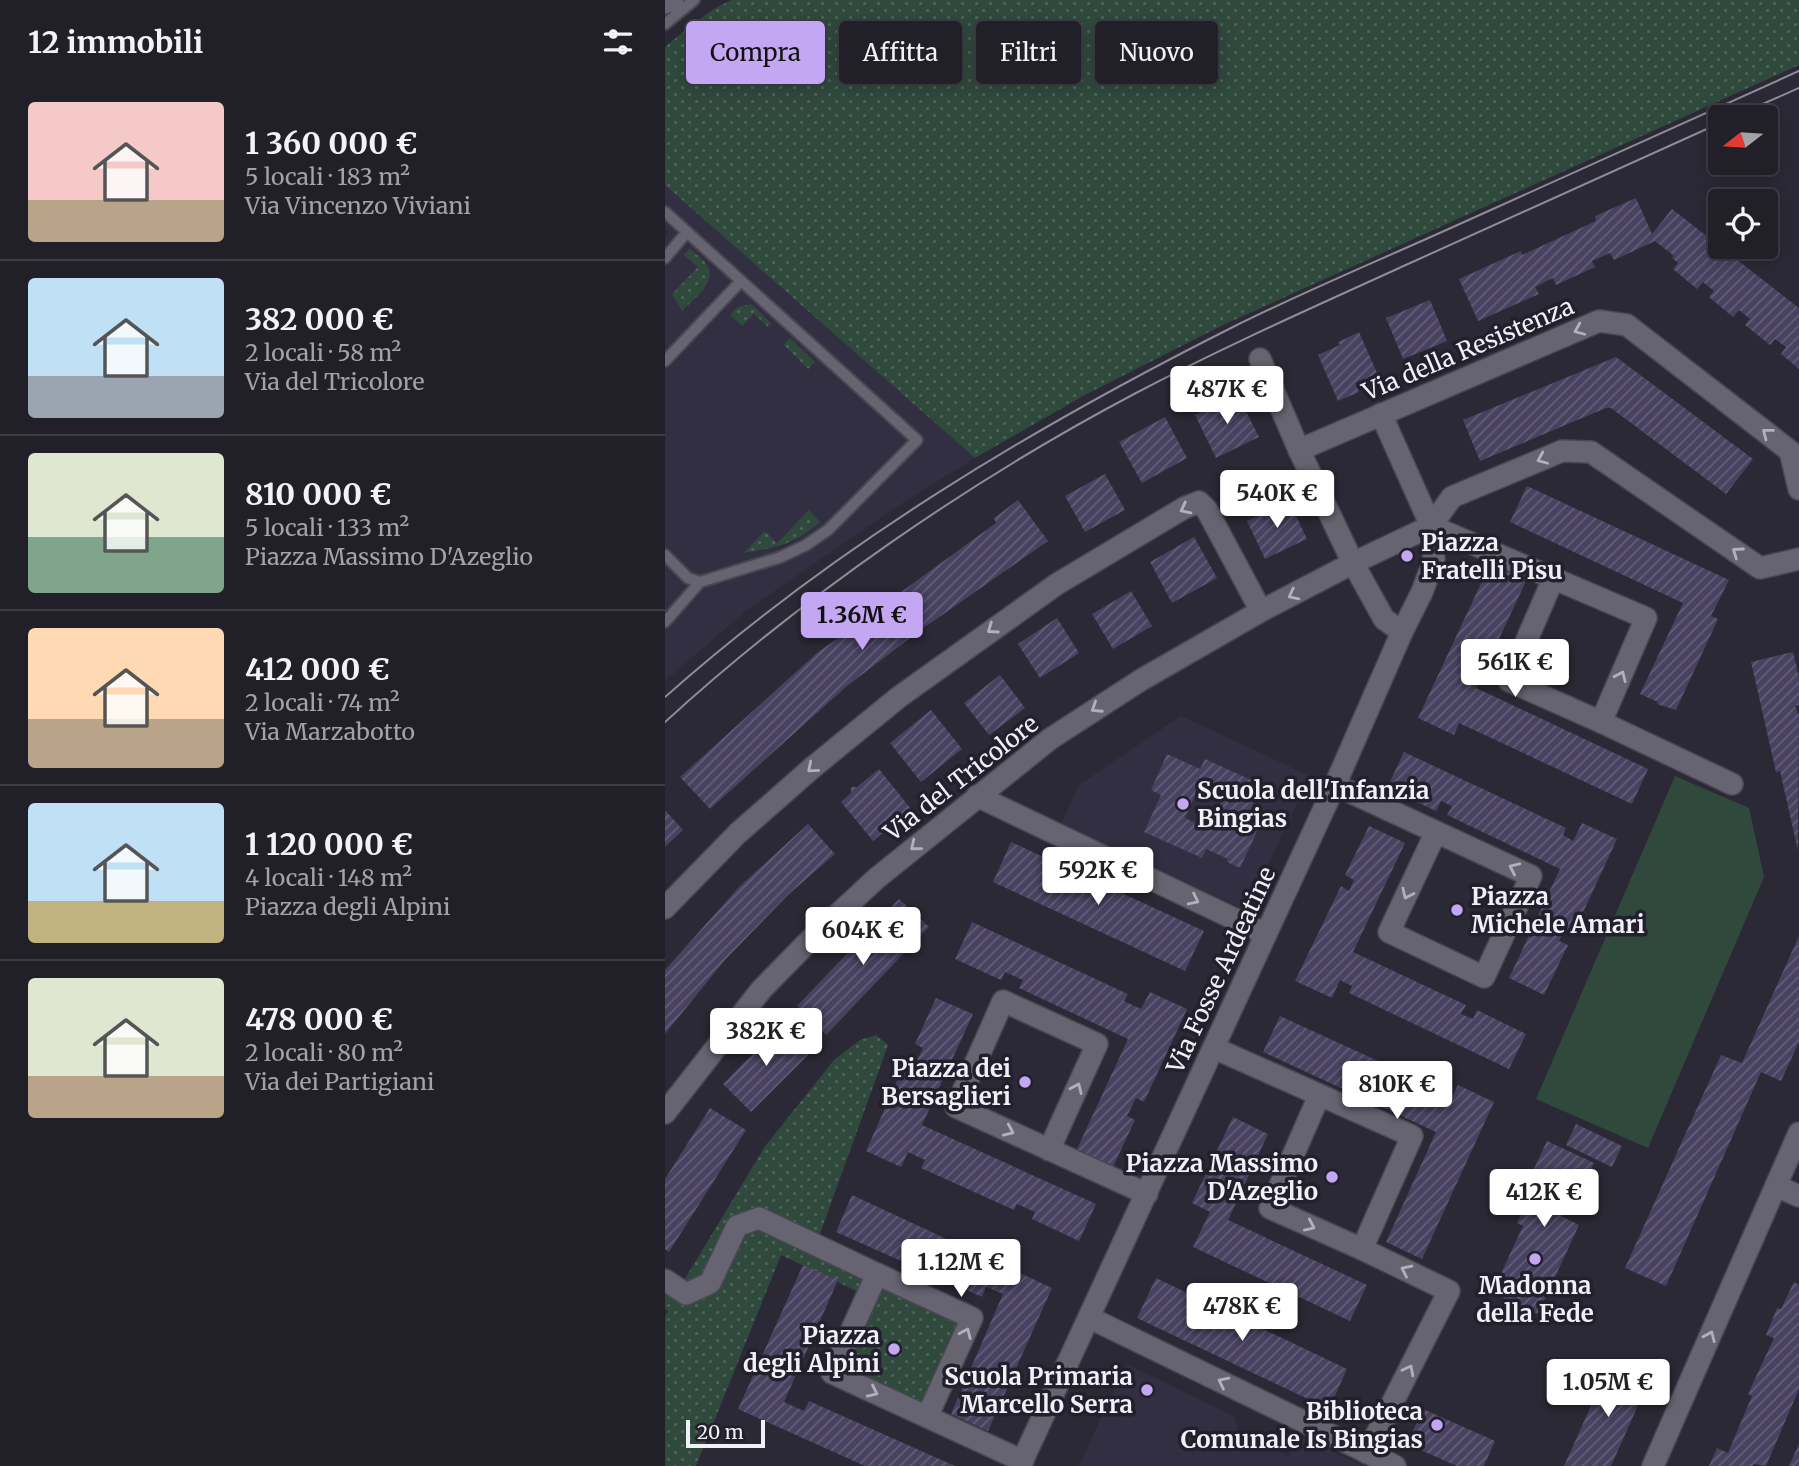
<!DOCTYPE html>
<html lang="it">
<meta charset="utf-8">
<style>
body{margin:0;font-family:Merriweather,serif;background:#292730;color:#f1f3f6;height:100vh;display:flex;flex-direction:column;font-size:26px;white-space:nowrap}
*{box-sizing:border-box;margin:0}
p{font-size:23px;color:#a2a2a8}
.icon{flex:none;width:38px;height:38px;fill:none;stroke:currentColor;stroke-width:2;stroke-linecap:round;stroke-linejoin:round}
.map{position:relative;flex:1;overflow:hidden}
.sheet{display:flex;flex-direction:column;background:#211f28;width:665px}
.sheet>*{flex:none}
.banner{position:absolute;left:21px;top:21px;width:665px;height:63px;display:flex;gap:14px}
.needle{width:46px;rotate:253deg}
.fabs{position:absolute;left:1043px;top:105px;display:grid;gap:14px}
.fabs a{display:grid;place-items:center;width:70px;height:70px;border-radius:7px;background:#211f28;box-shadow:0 4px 18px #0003,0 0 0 2px #3e3d45;font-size:35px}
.scale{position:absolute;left:21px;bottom:18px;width:79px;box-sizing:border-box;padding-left:7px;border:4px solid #f1eff8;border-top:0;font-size:19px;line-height:24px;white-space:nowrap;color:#f1eff8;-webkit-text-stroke:5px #22202c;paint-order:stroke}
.price{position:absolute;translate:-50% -60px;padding:0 16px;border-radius:7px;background:#fff;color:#222;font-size:23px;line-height:46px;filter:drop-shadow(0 2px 4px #0008)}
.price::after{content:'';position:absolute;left:50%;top:42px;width:21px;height:16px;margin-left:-10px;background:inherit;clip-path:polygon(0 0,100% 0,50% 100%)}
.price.active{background:#c3a7f2;color:#111}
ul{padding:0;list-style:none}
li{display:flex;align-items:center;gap:21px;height:175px;padding:0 28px}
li+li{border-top:2px solid #3e3d45}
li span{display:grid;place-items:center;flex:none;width:196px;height:140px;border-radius:7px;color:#555}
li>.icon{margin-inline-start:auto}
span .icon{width:84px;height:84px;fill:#fffc;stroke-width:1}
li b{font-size:30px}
h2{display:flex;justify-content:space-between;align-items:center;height:84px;padding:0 28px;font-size:30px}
.chip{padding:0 24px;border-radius:7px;background:#211f28;box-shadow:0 4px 18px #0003,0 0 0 2px #3e3d45;font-size:24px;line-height:63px}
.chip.active{background:#c3a7f2;color:#111}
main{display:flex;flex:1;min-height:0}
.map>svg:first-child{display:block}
.built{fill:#332f42;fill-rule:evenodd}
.grass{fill:url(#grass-dots)}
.garden{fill:#30493d}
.building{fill:url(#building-hatch);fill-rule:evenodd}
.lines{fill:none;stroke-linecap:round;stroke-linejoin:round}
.lane-casing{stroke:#494752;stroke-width:14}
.street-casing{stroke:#494752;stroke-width:24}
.secondary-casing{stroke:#494752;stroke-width:24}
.lane{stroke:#676472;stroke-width:10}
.street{stroke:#676472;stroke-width:21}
.secondary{stroke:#676472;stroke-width:21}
.tram{stroke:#8e8c97;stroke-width:2}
.oneway{stroke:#b3b0bc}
.poi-dot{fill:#c3a7f2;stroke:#22202c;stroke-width:2.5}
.labels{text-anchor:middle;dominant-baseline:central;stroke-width:7;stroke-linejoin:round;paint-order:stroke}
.street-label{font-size:24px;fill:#f1eff8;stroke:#22202c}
.poi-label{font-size:24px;font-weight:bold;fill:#f1eff8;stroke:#22202c;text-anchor:end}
</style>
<main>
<section class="sheet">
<h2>12 immobili<svg class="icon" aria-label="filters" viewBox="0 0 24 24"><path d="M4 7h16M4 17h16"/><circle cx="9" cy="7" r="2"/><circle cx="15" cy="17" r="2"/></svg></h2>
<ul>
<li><span style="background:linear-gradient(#f6c9c9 70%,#b9a48a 0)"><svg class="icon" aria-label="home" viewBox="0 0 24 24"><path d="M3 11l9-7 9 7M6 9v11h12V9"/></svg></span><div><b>1 360 000 €</b><p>5 locali · 183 m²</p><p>Via Vincenzo Viviani</p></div></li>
<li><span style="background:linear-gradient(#bfe0f5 70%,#9aa5b1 0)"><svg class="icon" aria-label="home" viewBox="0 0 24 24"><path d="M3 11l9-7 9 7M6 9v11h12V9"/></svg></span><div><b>382 000 €</b><p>2 locali · 58 m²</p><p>Via del Tricolore</p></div></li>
<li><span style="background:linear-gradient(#dfe7d0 60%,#7fa58c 0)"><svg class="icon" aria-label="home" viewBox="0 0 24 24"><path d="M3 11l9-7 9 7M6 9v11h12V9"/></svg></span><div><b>810 000 €</b><p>5 locali · 133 m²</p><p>Piazza Massimo D'Azeglio</p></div></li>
<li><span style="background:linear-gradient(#ffd9b3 65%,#b9a48a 0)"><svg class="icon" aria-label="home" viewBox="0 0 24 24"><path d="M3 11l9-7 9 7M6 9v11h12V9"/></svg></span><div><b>412 000 €</b><p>2 locali · 74 m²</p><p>Via Marzabotto</p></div></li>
<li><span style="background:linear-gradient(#bfe0f5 70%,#c2b280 0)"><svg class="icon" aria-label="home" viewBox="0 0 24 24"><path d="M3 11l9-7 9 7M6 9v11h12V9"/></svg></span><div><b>1 120 000 €</b><p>4 locali · 148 m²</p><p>Piazza degli Alpini</p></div></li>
<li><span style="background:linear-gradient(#dfe7d0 70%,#b9a48a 0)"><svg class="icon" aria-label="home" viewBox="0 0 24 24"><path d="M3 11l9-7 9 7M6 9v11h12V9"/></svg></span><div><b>478 000 €</b><p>2 locali · 80 m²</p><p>Via dei Partigiani</p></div></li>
</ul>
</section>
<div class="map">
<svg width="1134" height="1466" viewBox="0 0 1134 1466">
<defs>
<pattern id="grass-dots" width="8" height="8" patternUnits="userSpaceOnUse" patternTransform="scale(1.75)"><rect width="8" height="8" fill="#30493d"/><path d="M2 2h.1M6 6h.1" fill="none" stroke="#4e645a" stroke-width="1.8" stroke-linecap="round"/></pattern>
<pattern id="building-hatch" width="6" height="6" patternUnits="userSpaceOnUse" patternTransform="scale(1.75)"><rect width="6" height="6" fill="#484260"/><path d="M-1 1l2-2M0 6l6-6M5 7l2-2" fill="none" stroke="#635e78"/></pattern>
</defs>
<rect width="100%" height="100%" fill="#2c2936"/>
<g class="built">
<path d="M0 185 310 458 231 507 82 610 0 681V238L4 232 0 229ZM144 511 155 522 129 541 117 547 79 552 100 532 111 543Z"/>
<polygon points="516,716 645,776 581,910 396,824 414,785"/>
<polygon points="461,1364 569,1416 575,1436 624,1456 634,1436 698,1466 414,1466"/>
</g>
<g class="grass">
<path d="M67 0H1134V65L558 325 418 396 310 458 0 185V47C21 30 42 10 67 0Z"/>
<path d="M25 249C30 254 38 259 42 265 53 282 27 300 17 311L7 294 33 267 19 255Z"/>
<polygon points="86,304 106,323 103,327 89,314 77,326 65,315 73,307"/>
<polygon points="125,338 150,362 143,369 119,345"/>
<path d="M144 510 155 522C126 546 114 547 78 553L100 531 112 543Z"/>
<polygon points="211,1035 223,1045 151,1245 307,1318 262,1417 167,1373 202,1296 116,1255 31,1466 0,1466 0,1316 3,1311 0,1309 0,1270 18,1282 101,1145 169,1060 195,1040"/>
</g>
<polygon class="garden" points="1010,776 1084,808 1099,877 983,1148 871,1099"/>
<g class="building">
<polygon points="971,198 987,234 1007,209 1134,308 1134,369 1116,354 1121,347 1110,339 1105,345 1080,325 1085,319 1074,310 1068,317 1044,297 1049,291 1038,282 1032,289 1008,269 1013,263 1007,258 1009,256 990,241 949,260 945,253 927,261 930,267 891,285 888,278 870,287 874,294 813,321 794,279 856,251 857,255 931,221 930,216"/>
<polygon points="765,300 782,341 738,359 721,318"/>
<polygon points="694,332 713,375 691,385 694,392 673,401 653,355 675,345 673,342"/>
<polygon points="951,357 1088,459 1061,494 946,408 941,408 815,461 798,420"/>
<polygon points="572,394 594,437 551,458 530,415"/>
<polygon points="500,417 522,458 477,483 454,442"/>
<polygon points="440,474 460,510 420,532 400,496"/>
<polygon points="862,486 1064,580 1046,616 1053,619 1011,710 992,704 993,702 975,694 1018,603 845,522"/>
<polygon points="353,500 383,541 257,629 182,686 45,809 15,777 152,653 331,523 329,518"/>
<polygon points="624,501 642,539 600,559 582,521"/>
<polygon points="529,537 552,578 507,603 485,562"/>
<polygon points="826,562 862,579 811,688 983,769 967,804 794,723 789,735 753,718"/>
<polygon points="466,591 487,626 448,649 427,614"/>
<polygon points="392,618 414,653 375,678 353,644"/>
<polygon points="1128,652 1134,677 1134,705 1130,706 1134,715 1133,851 1115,771 1111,772 1086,662"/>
<polygon points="335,675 360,708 324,735 299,703"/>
<polygon points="266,710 297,749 256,782 225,743"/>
<polygon points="739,752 901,828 898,835 908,841 917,823 952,839 908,934 899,930 894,941 903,945 879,995 844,978 895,869 782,815 787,806 776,801 771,811 722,788"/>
<path d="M502 754 535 769 540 759 597 785 581 819 595 825 575 868 562 862 563 859 541 849 537 858 479 832 496 795 486 790ZM533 789 557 800 543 829 520 818Z"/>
<polygon points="214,769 246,809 208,841 176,802 186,793 186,787 192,787"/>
<polygon points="0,810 18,830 0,847"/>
<polygon points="143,824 170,854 124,894 59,961 0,1034 0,970 74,887"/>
<polygon points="704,826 740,843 688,952 801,1005 796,1014 808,1019 812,1010 861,1034 844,1069 684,993 687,986 675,980 667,998 630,981 676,886 684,891 689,880 680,875"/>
<polygon points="346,842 539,931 520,971 328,882"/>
<polygon points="234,899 264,927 161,1035 132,1006"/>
<polygon points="307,922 463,994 459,1001 476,1009 485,992 522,1009 479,1102 471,1098 462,1116 470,1120 448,1167 412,1149 463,1039 354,988 358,980 340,972 336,980 290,959"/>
<polygon points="1134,936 1134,1042 1116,1081 1096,1072 1001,1286 960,1268 1056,1055 1077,1063"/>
<polygon points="271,998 308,1014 257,1125 431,1204 414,1241 367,1219 370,1212 352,1204 349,1210 256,1168 260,1160 243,1152 236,1167 201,1151 241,1061 250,1065 258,1048 250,1044"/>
<polygon points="615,1016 772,1088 769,1096 784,1103 793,1085 829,1102 757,1259 721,1242 771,1132 598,1052"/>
<polygon points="116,1025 145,1053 86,1112 58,1084"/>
<polygon points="45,1108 81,1130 4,1252 0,1249 0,1179"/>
<polygon points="568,1117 603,1134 563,1220 702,1285 685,1321 528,1247 545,1212 527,1203"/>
<polygon points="911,1124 957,1146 947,1167 901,1145"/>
<polygon points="882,1141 929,1163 908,1208 902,1205 896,1216 914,1225 873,1314 827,1293 858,1226 852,1223 865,1196 871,1198 877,1185 864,1179"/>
<polygon points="187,1195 387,1288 323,1431 286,1414 338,1294 321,1287 317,1297 171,1232"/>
<polygon points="138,1265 173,1280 119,1402 139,1411 144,1401 290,1466 200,1466 73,1409"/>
<polygon points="491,1278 682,1369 664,1409 472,1318"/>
<polygon points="1129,1282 1134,1285 1134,1389 1101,1466 1089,1464 1088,1466 1044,1466 1052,1448 1063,1453 1087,1396 1083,1394 1109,1338 1101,1335 1112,1308 1116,1309"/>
<polygon points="945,1363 984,1381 946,1466 899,1466"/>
<polygon points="758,1409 830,1441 819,1466 792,1466 742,1444"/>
<polygon points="1134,1444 1134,1466 1124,1466"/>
</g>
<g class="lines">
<g class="lane-casing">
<g id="lane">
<polyline points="0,24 29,0"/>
<polyline points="0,212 252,440 163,530 141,545 116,557 35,582 0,622"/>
<polyline points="0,258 22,232"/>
<polyline points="0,361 76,281"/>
<polyline points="0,555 23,578 35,582"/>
</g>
</g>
<g class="street-casing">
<g id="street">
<polyline points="595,359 634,450 688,563 719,619 737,632"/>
<polyline points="634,450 934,321 962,325 1125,451 1134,489"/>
<polyline points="766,526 981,618 936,722 844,681 889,577"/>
<polyline points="936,722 1067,784"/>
<polyline points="670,785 866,876 819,977 724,932 771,832"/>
<polyline points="312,796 601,934"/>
<polyline points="0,908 73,833 147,768 234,697 392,584 519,508 534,502 542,510 596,611"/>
<polyline points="549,1048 747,1136 697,1249 605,1208 654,1096"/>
<polyline points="0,1113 96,990 145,940 212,878 385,739 476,680 596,611 688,563 766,526 787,497 897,451 926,452 1095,568 1134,559"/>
<polyline points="384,1150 432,1044 338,1001 291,1107 482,1194"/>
<polyline points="1111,1186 1134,1196"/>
<polyline points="697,1249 784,1291 702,1453"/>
<polyline points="0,1280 21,1294 45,1283 72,1226 94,1218 212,1274"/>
<polyline points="425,1318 730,1466"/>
<polyline points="262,1417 307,1318 212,1274 167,1373 358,1461"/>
<polyline points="355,1466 670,785 737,632 757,592 769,560 766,526 716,414"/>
<polyline points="988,1466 1134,1133"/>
</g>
</g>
<g class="secondary-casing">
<polyline id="secondary" points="0,3 8,0"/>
</g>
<use href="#lane" class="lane"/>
<use href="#street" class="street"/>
<use href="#secondary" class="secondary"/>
<g class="tram">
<polyline points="1068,117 1134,88"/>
<path d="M0 697C170 546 365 429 568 327 640 291 715 260 788 227 904 175 1019 123 1134 71"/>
<path d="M0 722C138 596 306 480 471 393 560 346 651 306 743 264 847 217 951 170 1055 123"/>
</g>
</g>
<defs><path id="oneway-chevron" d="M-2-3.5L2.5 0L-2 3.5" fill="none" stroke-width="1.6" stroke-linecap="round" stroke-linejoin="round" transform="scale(1.75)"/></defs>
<g class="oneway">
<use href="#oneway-chevron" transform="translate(914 330) rotate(157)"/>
<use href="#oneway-chevron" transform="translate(1102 433) rotate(-142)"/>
<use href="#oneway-chevron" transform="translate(877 459) rotate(157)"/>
<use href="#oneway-chevron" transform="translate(520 509) rotate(153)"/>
<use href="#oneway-chevron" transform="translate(1072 552) rotate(-145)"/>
<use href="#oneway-chevron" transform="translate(628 595) rotate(153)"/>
<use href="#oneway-chevron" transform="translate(327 629) rotate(145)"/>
<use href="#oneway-chevron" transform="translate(956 676) rotate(-66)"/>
<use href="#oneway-chevron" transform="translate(431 708) rotate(147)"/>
<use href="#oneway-chevron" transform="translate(147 768) rotate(140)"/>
<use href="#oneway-chevron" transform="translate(250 846) rotate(141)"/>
<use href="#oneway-chevron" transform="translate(849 868) rotate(-155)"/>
<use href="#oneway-chevron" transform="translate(742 894) rotate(115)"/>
<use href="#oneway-chevron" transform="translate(529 900) rotate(26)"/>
<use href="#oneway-chevron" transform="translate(412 1088) rotate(-66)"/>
<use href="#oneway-chevron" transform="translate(344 1131) rotate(24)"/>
<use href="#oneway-chevron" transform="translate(645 1226) rotate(24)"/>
<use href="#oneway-chevron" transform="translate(741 1270) rotate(-154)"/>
<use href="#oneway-chevron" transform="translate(301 1333) rotate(-66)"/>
<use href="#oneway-chevron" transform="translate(1045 1336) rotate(-66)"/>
<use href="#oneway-chevron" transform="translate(744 1370) rotate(-63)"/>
<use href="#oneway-chevron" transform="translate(558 1382) rotate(-154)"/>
<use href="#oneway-chevron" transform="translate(208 1392) rotate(25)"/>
</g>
<g class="poi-dot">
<circle cx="742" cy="556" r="7"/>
<circle cx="518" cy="804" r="7"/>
<circle cx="792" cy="910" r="7"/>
<circle cx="360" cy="1082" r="7"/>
<circle cx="667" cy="1177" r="7"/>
<circle cx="870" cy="1259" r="7"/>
<circle cx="229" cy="1349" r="7"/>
<circle cx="482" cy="1390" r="7"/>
<circle cx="772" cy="1425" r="7"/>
</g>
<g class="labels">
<g class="street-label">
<text transform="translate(803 349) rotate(-23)">Via della Resistenza</text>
<text transform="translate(296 778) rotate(-38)">Via del Tricolore</text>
<text transform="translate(556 970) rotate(-65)">Via Fosse Ardeatine</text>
</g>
<g class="poi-label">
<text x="756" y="542" text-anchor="start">Piazza<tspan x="756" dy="28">Fratelli Pisu</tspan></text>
<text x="532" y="790" text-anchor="start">Scuola dell'Infanzia<tspan x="532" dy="28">Bingias</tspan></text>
<text x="806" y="896" text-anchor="start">Piazza<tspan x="806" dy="28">Michele Amari</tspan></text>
<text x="346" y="1068">Piazza dei<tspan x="346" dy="28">Bersaglieri</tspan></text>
<text x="653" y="1163">Piazza Massimo<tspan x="653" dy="28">D'Azeglio</tspan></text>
<text x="870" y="1285" text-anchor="middle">Madonna<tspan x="870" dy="28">della Fede</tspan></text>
<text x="215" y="1335">Piazza<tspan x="215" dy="28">degli Alpini</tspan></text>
<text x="468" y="1376">Scuola Primaria<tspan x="468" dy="28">Marcello Serra</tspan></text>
<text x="758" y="1411">Biblioteca<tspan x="758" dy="28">Comunale Is Bingias</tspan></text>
</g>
</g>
</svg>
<div class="fabs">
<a><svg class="needle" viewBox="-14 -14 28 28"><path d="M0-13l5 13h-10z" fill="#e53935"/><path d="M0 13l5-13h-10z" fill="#a2a2a8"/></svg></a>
<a><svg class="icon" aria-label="locate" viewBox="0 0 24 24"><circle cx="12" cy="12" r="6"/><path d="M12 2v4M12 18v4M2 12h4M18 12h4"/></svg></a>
</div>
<div class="scale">20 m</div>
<b class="price" style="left:562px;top:426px">487K €</b>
<b class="price" style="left:612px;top:530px">540K €</b>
<b class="price active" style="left:197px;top:652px">1.36M €</b>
<b class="price" style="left:850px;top:699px">561K €</b>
<b class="price" style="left:433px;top:907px">592K €</b>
<b class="price" style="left:198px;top:967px">604K €</b>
<b class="price" style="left:101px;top:1068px">382K €</b>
<b class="price" style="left:732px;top:1121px">810K €</b>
<b class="price" style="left:879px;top:1229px">412K €</b>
<b class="price" style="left:296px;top:1299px">1.12M €</b>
<b class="price" style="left:577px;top:1343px">478K €</b>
<b class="price" style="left:943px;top:1419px">1.05M €</b>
<div class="banner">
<a class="chip active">Compra</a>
<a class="chip">Affitta</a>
<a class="chip">Filtri</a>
<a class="chip">Nuovo</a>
</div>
</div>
</main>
